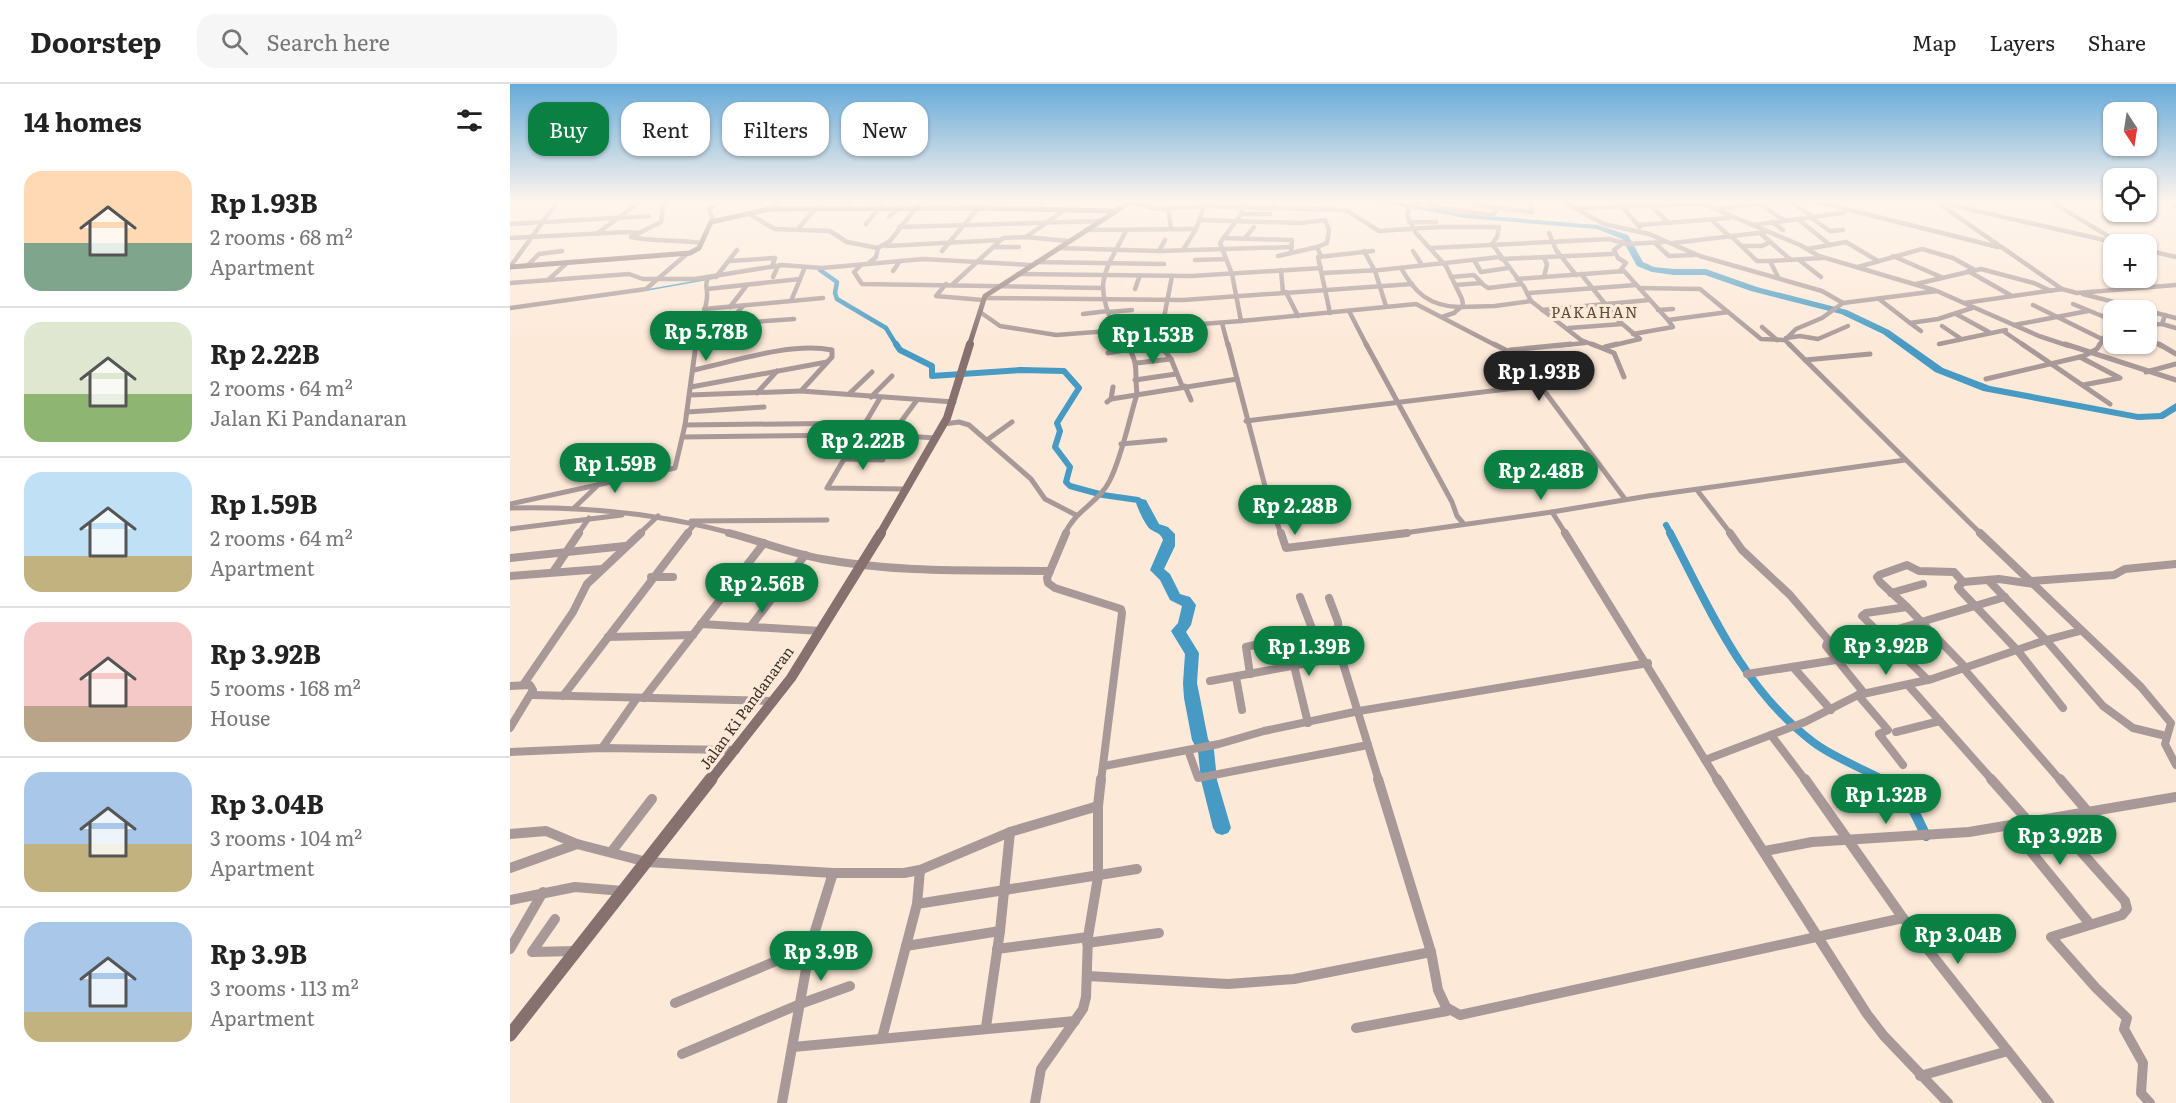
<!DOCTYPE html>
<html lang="en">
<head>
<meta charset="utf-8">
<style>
  body { margin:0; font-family:Literata,serif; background:#f6f6f6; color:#222; height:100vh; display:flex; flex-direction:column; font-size:22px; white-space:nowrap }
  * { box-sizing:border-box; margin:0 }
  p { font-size:20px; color:#767676 }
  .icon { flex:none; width:33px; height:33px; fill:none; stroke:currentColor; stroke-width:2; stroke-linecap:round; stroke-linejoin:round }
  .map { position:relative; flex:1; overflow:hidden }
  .side { display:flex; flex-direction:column; background:#fff; width:510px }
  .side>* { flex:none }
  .top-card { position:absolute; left:18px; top:18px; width:570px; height:54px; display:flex; gap:12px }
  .needle { width:39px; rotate:168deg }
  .tools { position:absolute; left:1593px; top:18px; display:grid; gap:12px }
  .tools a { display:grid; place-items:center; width:54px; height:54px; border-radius:12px; background:#fff; box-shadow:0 2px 4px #0004; font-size:30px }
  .price { position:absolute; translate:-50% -51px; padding:0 14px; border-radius:21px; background:#0b8043; color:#fff; font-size:20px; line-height:39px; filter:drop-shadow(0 2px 3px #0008) }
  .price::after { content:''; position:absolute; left:50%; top:36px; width:18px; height:14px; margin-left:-9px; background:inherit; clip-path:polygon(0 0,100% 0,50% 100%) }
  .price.on { background:#222; color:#fff }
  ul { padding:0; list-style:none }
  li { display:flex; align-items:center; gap:18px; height:150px; padding:0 24px }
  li+li { border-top:2px solid #e0e0e0 }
  li span { display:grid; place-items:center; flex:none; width:168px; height:120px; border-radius:18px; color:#555 }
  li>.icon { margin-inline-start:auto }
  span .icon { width:72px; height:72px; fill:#fffc; stroke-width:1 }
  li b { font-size:26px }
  h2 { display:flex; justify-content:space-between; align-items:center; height:72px; padding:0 24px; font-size:26px }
  .pill { padding:0 21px; border-radius:18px; background:#fff; box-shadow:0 2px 4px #0004; font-size:21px; line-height:54px }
  .pill.on { background:#0b8043; color:#fff }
  header { display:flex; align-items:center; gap:36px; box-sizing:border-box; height:84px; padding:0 30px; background:#fff; border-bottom:2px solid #e0e0e0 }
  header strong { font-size:28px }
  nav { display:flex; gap:33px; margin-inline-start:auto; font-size:21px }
  .search { width:420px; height:54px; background:#f6f6f6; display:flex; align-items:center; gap:15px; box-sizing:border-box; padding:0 21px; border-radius:18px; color:#767676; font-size:22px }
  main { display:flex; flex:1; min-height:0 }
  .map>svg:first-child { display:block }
</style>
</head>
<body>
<header>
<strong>Doorstep</strong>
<div class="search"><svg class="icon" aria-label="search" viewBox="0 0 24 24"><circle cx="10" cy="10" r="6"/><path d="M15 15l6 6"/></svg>Search here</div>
<nav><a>Map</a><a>Layers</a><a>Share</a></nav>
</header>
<main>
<section class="side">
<h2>14 homes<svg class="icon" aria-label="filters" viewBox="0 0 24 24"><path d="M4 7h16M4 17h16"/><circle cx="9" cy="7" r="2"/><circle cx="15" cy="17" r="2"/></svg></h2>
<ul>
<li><span style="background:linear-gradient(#ffd9b3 60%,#7fa58c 0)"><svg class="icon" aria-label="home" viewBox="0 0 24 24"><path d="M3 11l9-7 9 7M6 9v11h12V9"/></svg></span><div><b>Rp 1.93B</b><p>2 rooms · 68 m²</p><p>Apartment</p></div></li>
<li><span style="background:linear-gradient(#dfe7d0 60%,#8fb573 0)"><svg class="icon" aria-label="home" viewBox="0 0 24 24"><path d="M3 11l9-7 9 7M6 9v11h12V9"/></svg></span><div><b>Rp 2.22B</b><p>2 rooms · 64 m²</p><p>Jalan Ki Pandanaran</p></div></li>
<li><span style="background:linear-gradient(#bfe0f5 70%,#c2b280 0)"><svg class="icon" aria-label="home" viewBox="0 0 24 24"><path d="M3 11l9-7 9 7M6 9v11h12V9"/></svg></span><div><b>Rp 1.59B</b><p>2 rooms · 64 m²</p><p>Apartment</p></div></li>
<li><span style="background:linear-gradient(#f6c9c9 70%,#b9a48a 0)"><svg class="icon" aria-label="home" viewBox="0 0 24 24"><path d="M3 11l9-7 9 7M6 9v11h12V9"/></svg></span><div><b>Rp 3.92B</b><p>5 rooms · 168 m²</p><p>House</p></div></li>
<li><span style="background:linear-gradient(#a9c7e8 60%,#c2b280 0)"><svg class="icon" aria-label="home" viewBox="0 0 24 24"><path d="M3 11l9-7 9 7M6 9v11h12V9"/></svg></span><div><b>Rp 3.04B</b><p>3 rooms · 104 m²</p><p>Apartment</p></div></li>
<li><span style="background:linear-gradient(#a9c7e8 75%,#c2b280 0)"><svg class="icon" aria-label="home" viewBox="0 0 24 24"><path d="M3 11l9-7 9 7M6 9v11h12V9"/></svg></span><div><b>Rp 3.9B</b><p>3 rooms · 113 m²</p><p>Apartment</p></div></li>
</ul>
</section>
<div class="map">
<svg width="1666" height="1019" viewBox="0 0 1666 1019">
  <rect width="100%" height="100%" fill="#fde9d8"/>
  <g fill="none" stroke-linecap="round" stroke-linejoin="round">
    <polyline stroke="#469ac3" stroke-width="1.5" points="137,206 205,194"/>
    <polyline stroke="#469ac3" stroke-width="4.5" points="310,186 327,198 325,209 327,215 376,244 387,262"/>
    <g stroke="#469ac3" stroke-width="6">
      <polyline points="386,260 390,266 422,282 422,292 510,286 554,287 569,304 547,339 550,347 545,363 560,383 556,398 560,402 593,411 628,416 632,419"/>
      <polyline points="1156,441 1161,450"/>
    </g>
    <path stroke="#469ac3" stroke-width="8" d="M1160 449C1199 524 1233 605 1303 658 1324 674 1352 684 1376 697"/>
    <polyline stroke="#469ac3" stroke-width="10" points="1373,695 1401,721 1416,752"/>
    <g fill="#469ac3" fill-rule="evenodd">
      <polygon points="861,117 879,117 955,130 1088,141 1118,151 1133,178 1144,183 1164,185 1196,185 1247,203 1337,226 1379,246 1433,284 1480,302 1628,330 1650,329 1666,319 1666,327 1653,335 1628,336 1473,307 1425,288 1373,250 1331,230 1241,207 1195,191 1164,191 1142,188 1127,182 1112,155 1087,145 955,134"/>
      <path d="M632 415 636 416 649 440 658 443 665 450V462L654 485 660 490 670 510 680 513 686 521 681 541 676 548 689 569 687 599 690 614 698 655 704 666 707 696 721 744 718 749 712 751 706 749 703 744 691 696 688 667 682 656 674 614 673 599 675 570 661 547 668 539 672 522 660 516 650 496 640 486 653 456C650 447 643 449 638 443 633 436 629 427 626 419Z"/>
    </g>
    <g stroke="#a89998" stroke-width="4.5">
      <polyline points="443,117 462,124"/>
      <polyline points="765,117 760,124 836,126 869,147 929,143 989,143 987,153 982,160 1014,203 1021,217 1071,256 1086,262"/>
      <polyline points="1052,117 1094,140 1139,150 1190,172 1312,207 1333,219 1427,207 1454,219 1552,205"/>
      <polyline points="1107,117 1130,143"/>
      <polyline points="1186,117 1290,161 1309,172 1424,206"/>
      <polyline points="1279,117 1303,133"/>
      <polyline points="1304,117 1488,163"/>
      <polyline points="1425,117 1552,205 1567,209 1666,201"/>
      <polyline points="1540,117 1608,158"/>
      <polyline points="1657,117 1666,122"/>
      <polyline points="621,118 647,125 695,122 760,124"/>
      <polyline points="1432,119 1612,160"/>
      <polyline points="1249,120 1274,136"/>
      <polyline points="965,121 1022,128 1020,117"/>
      <polyline points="920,122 980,131 985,129 985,124"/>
      <polyline points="1142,123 1159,139"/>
      <polyline points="1066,124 1190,120"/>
      <polyline points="262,125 271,117"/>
      <polyline points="337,125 343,117"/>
      <polyline points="658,125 661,144"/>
      <polyline points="1203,125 1271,117"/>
      <polyline points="529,126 534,117"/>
      <polyline points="237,129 265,145 320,147 337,158 368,164"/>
      <polyline points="731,130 760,130"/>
      <polyline points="379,133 388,124"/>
      <polyline points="1300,133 1320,147 1333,146"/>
      <polyline points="1288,135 1320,161"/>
      <polyline points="690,136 790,139 815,136 819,146 817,159 807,163 811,172"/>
      <polyline points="1202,136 1220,153"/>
      <polyline points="203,137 199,125 211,117"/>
      <polyline points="899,138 926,138"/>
      <polyline points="1262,138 1273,146"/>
      <polyline points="0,140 139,132"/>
      <polyline points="356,140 375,117"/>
      <polyline points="1128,141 1219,134"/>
      <polyline points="1243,141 1333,129 1337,126"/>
      <polyline points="389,143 591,137"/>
      <polyline points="287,146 312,117"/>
      <polyline points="576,146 686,145"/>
      <path d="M616 147C595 188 583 197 604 243 608 250 614 255 618 262"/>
      <polyline points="89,148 131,117"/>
      <polyline points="129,149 151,138 153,121 157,117"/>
      <polyline points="1039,149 1046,166 1066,191"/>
      <polyline points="1250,149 1281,176"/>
      <polyline points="516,153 553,127"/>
      <polyline points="1222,153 1247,177 1260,177 1268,193"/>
      <path d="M0 154 117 148 129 149 121 153C145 158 167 155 191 159"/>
      <polyline points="713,154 782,156 781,168"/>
      <polyline points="735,154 744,143"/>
      <polyline points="1145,159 1159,172 1184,171"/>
      <polyline points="1163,159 1256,148"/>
      <polyline points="376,162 490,156"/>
      <polyline points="1232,162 1252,162 1260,158"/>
      <polyline points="485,163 509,163"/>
      <polyline points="549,164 649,167 782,163"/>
      <polyline points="920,164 1099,155 1117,160 1154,158"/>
      <polyline points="1297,165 1336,158 1368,177"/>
      <polyline points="673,166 686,145 696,117"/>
      <polyline points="1636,166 1666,173"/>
      <polyline points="432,167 468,124"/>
      <polyline points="649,167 655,156"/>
      <polyline points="854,167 865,187 876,222"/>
      <polyline points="903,167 912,181"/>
      <polyline points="768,172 807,163"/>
      <polyline points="1383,172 1431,193"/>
      <polyline points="1034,174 1037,180 1034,193"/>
      <polyline points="991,175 1102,170"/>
      <polyline points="685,176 716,175"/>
      <polyline points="964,176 971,188 998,184"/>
      <polyline points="1289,176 1311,193"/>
      <polyline points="219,177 265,174 262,183"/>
      <polyline points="1260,177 1312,174"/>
      <polyline points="526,178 654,180"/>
      <polyline points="359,179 366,173 368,164 380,157 411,117"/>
      <polyline points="351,181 344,188 352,200 591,204"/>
      <polyline points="17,182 29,170 52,167"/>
      <polyline points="0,183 48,117"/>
      <polyline points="1348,183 1412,165 1443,174 1463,185"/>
      <path d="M891 184C905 209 919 222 949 223"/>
      <polyline points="771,186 773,209"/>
      <polyline points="383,187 390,177"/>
      <polyline points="1110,187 1116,179 1108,174 1104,166 1113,159"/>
      <polyline points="1458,187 1502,212"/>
      <polyline points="813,189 870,186 990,173"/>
      <polyline points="508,190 681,192 811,184"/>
      <polyline points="1071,190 1109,237 1130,255 1100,262"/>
      <polyline points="206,193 227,166"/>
      <polyline points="263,193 268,182"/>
      <polyline points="941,193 964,191 972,199"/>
      <polyline points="1007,195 1114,187 1158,236 1218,228 1251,255 1275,256"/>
      <polyline points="38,196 57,179"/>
      <polyline points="0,199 119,190 133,195 185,195 272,181 312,184 413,175 521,181"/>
      <polyline points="436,200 426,212 473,216"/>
      <polyline points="443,200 493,154 516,153 558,157"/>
      <polyline points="1406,200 1471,185 1524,199 1541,207"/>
      <polyline points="946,201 971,199 978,204 1011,200"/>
      <polyline points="1129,204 1190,205 1218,228"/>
      <polyline points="197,205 290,195"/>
      <polyline points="625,205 630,191"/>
      <polyline points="776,208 788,232"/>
      <polyline points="1019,209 1126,201"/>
      <polyline points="1573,210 1666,234"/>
      <polyline points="474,214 673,216 902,200"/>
      <polyline points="1369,215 1400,239 1428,235 1462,224"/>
      <polyline points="281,217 295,183"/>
      <polyline points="1454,219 1529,252 1559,262"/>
      <polyline points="1563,220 1604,237"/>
      <polyline points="1523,221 1592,255"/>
      <polyline points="220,223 237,201"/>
      <polyline points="951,223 985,222 1021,217"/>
      <polyline points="0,224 136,205 178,169"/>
      <polyline points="194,225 313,214"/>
      <polyline points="1032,226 1139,216"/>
      <polyline points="1148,226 1163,225"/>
      <polyline points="839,227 857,262"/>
      <polyline points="470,228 490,242 546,251 731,237 906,220 987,262"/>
      <polyline points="599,228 622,226"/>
      <polyline points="820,229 808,173 863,167"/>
      <polyline points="573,230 598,227"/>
      <polyline points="1446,230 1479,248"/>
      <polyline points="932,233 944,229 953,221 952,215 936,182 906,149 897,131 899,124 912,118 949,117"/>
      <polyline points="731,237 722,190 710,159 731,130 734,117"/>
      <polyline points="712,239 718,262"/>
      <polyline points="1400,239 1411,247"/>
      <polyline points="217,240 233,222"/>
      <polyline points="1652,240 1666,244"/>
      <polyline points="1504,241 1578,227"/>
      <polyline points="1636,241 1652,240 1655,231"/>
      <polyline points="189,242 284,235"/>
      <polyline points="1432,242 1450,254"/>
      <polyline points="1252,243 1267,256"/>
      <polyline points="645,244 650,262"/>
      <polyline points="652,244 662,192"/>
      <polyline points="1059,244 1112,240"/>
      <polyline points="1493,247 1515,262"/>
      <polyline points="1123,250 1163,243 1158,236"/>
      <polyline points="1636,253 1651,262"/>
      <polyline points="1276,254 1290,252 1308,255 1338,242"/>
      <polyline points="1429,260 1496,246"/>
      <path d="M186 262C187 245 196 229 197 213 198 205 194 202 198 194"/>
      <polyline points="1045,262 1075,259"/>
      <polyline points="1281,262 1275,256 1286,245 1312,234 1333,219"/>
      <polyline points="1589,262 1595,252 1604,251"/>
    </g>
    <g stroke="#a89998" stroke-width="5">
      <polyline points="649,260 661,275 672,302"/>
      <polyline points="718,260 757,410 771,450"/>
      <polyline points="856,260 942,418 947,432 953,439"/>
      <polyline points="984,260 1009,273 1115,415"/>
      <polyline points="1082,260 1104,269 1114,293"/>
      <polyline points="1279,260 1471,450"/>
      <polyline points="1512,260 1600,320"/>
      <polyline points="1555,260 1666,296"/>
      <polyline points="1649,260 1666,270"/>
      <polyline points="1095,263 1107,260"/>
      <polyline points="1000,266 1061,260"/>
      <polyline points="598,269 620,265"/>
      <polyline points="1570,273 1610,294 1573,301"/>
      <polyline points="1295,276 1360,270"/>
      <polyline points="627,279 661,275"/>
      <path d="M184 286C225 277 281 258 322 266V273L291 307 444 318"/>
      <polyline points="1636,288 1666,280"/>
      <polyline points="1476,295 1574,272 1587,265 1590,260"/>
      <polyline points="625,296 666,290"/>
      <polyline points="675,302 681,316"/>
      <polyline points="181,303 317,278"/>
      <polyline points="247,309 267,287"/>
      <polyline points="339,310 362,288"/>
      <polyline points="180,311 291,307"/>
      <polyline points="361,313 382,292"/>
      <polyline points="370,314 317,404 395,405"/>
      <polyline points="601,315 603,303"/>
      <polyline points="407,316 381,351 425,354"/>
      <polyline points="597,318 601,315 727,295"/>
      <polyline points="177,328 254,323"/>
      <polyline points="736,337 1031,301"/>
      <polyline points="434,340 449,338 459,341 521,395 535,415 566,431"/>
      <polyline points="175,341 355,339"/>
      <polyline points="173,353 348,351"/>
      <polyline points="477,356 502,338"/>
      <polyline points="611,360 655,356"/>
      <polyline points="334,375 373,376"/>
      <polyline points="1187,406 1221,450"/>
      <polyline points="0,420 165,384 175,341 186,260"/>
      <path d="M0 424C76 422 152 430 225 450"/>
      <polyline points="64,424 86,403"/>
      <polyline points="1042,428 1138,412 1395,376"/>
      <polyline points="181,437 317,436"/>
      <polyline points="0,445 112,431"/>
      <polyline points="68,450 79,434"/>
      <polyline points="129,450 148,432"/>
      <polyline points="176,450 184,441"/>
      <path d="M555 450C564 427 590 418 600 396 612 372 619 336 627 310 624 286 630 283 617 260"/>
      <polyline points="887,450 1042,428 1056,450"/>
    </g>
    <g stroke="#a89998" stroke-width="8">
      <path d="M219 449C250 457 280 469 312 475 387 489 464 486 540 487"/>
      <polyline points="556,449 537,494 538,499 545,504 611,525 612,529 591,697"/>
      <polyline points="771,449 776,464 897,449"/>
      <polyline points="1055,449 1208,697"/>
      <polyline points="1220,449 1232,466 1280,511 1320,558"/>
      <polyline points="1470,449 1631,603 1661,639 1655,660 1666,681"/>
      <polyline points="0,474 115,462"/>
      <polyline points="43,488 69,449"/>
      <polyline points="0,492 92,485"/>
      <polyline points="141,493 163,493"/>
      <polyline points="1478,496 1536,556 1593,622 1623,644 1656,652"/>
      <polyline points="1521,497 1604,491 1615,485 1666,480"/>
      <polyline points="1453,498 1448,503 1451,507 1508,567 1553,624"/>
      <polyline points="1381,509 1413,500"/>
      <polyline points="790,513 803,547"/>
      <polyline points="819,514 828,538 831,573 869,697"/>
      <polyline points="1397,523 1456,584"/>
      <polyline points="191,540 311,547"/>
      <polyline points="241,542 295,471"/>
      <polyline points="98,553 183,551"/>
      <polyline points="777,553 798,639"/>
      <polyline points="1283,583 1321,626"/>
      <polyline points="1454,585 1551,697"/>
      <polyline points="740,590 736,563 803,547 828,547"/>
      <polyline points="1237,590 1326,576"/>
      <polyline points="726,593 732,626"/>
      <polyline points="1418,596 1352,532 1356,529 1397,523 1370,498 1367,493 1369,491 1397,481 1409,487 1444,488 1453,498 1489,495 1524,500"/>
      <polyline points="700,597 831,573"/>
      <polyline points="13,601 63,528 77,500 131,449"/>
      <polyline points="1398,601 1483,697"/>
      <polyline points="0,602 20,601 23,606 0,644"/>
      <polyline points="1354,609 1316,562 1317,559 1371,550 1495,513"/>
      <polyline points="22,611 264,617"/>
      <polyline points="1348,611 1378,646 1369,650 1393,681"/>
      <polyline points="53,612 178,449"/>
      <polyline points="134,614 254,459"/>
      <polyline points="1386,648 1430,637"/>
      <polyline points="1261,651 1296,697"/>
      <polyline points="92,664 127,614"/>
      <polyline points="678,666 688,694 858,661"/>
      <polyline points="0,668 92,664 226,666"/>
      <polyline points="1195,676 1295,638 1348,611 1422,595 1536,556 1570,547"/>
      <polyline points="594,682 709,660 754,647 849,627 1138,579"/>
    </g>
    <g stroke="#a89998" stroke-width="10">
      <polyline points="868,695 921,868 928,906 936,923 950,931 1393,834"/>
      <polyline points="1207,695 1357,930 1374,952 1438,1019"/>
      <polyline points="1295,695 1393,834 1539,1019"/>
      <polyline points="1481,695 1519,738"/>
      <polyline points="1550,695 1578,728"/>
      <polyline points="1542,735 1615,817 1617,825 1612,831 1541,853 1586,904 1617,934 1614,945 1633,979 1631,1009 1640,1019"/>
      <polyline points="1500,742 1580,840"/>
      <polyline points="0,750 36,747 67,760 137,778 323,789 394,789 410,786 500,748 588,722"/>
      <polyline points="102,767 142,715"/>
      <polyline points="1255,767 1302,758 1459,748 1666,713"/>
      <polyline points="0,784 67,760"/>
      <polyline points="0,816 65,803 113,807"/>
      <polyline points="407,820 627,785"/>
      <polyline points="45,835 22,868 65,867"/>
      <polyline points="577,859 649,849"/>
      <polyline points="396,862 490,847"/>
      <polyline points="0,865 33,808"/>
      <polyline points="487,865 578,853"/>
      <polyline points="578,892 718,900 784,895 921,868"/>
      <polyline points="165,919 300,863"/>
      <polyline points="476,943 490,847 500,748"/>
      <polyline points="846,944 937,927"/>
      <polyline points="372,954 407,820 410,786"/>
      <polyline points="283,963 565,937"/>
      <polyline points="172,970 290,920 340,902"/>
      <polyline points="1410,992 1498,967"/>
      <polyline points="272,1019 300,863 323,789"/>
      <polyline points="525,1019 531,985 573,925 576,913 578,853 588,793 588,722 591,695"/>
    </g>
    <g stroke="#86716f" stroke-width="5">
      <polyline points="0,183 180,169 189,164 201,138 259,125 468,124 606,127"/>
      <polyline points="459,262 475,212 622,117"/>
    </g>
    <polyline stroke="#86716f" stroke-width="8" points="370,450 437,334 460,260"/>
    <polyline stroke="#86716f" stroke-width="10" points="200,697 281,594 371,449"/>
    <polyline stroke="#86716f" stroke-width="13" points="0,951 201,695"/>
  </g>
  <linearGradient id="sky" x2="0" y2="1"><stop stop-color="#67aad9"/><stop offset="0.45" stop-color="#fef5ed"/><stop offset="1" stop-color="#fef5ed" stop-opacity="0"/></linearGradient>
  <rect width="1666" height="260" fill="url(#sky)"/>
  <g text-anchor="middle" stroke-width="6" stroke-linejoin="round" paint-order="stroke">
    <g font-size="15" letter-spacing="1.5" fill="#604b39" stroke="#fde9d8">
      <text x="1085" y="234">PAKAHAN</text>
    </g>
    <g font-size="15" fill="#3b3128" stroke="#fde9d8">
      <text transform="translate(237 624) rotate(-54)" y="5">Jalan Ki Pandanaran</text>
    </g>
  </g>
</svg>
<div class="tools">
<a><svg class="needle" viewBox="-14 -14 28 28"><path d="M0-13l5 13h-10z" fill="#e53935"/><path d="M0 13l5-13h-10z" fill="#767676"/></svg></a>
<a><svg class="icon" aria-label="locate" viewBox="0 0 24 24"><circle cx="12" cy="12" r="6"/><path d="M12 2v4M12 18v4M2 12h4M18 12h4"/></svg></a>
<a>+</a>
<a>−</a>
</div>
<b class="price" style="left:196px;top:278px">Rp 5.78B</b>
<b class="price" style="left:643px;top:281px">Rp 1.53B</b>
<b class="price on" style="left:1029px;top:318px">Rp 1.93B</b>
<b class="price" style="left:353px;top:387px">Rp 2.22B</b>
<b class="price" style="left:105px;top:410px">Rp 1.59B</b>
<b class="price" style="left:1031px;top:417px">Rp 2.48B</b>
<b class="price" style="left:785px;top:452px">Rp 2.28B</b>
<b class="price" style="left:252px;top:530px">Rp 2.56B</b>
<b class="price" style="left:1376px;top:592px">Rp 3.92B</b>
<b class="price" style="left:799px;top:593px">Rp 1.39B</b>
<b class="price" style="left:1376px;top:741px">Rp 1.32B</b>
<b class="price" style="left:1550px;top:782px">Rp 3.92B</b>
<b class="price" style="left:1448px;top:881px">Rp 3.04B</b>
<b class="price" style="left:311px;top:898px">Rp 3.9B</b>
<div class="top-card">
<a class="pill on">Buy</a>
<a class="pill">Rent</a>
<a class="pill">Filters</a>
<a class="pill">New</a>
</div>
</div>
</main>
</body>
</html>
